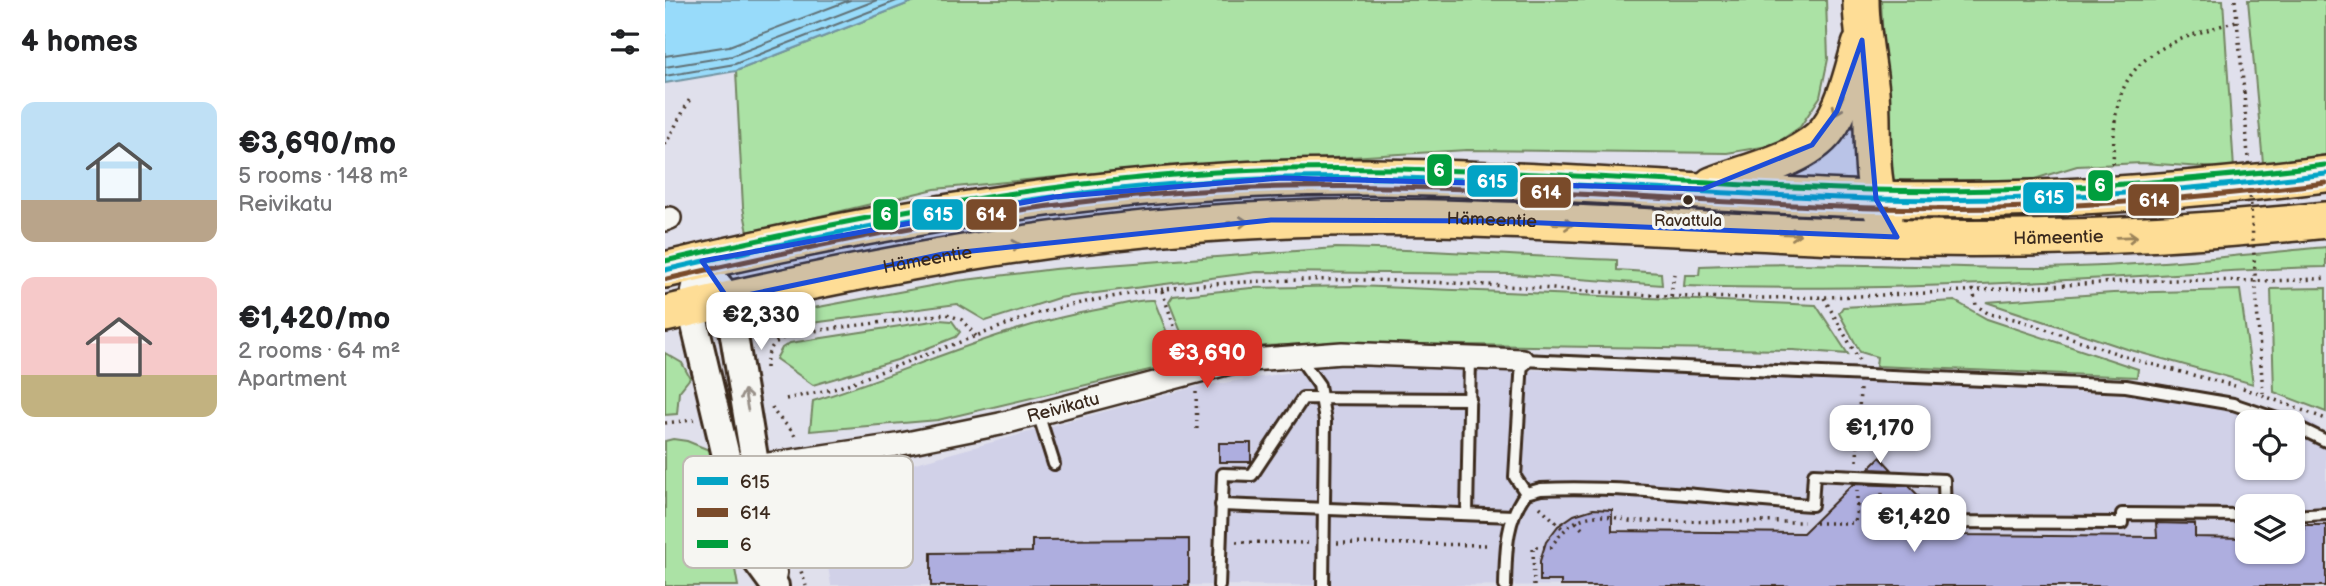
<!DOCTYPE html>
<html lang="en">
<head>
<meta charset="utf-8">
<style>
  body { margin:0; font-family:"Balsamiq Sans",sans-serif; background:#f2f2f2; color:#202124; height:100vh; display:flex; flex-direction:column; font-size:26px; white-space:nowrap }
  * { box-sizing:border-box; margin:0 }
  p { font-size:23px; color:#757577 }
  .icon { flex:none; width:38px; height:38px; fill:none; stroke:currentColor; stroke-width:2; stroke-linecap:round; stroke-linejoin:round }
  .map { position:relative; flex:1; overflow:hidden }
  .sheet { display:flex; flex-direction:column; background:#fff; width:665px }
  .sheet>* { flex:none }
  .fabs { position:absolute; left:1570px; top:410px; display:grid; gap:14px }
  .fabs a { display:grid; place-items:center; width:70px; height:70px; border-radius:14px; background:#fff; box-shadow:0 2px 5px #0004; font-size:35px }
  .price { position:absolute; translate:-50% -60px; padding:0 16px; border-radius:14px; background:#fff; color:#222; font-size:23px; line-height:46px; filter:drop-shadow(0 2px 4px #0008) }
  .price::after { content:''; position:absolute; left:50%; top:42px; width:21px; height:16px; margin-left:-10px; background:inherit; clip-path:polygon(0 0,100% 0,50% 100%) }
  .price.on { background:#d93025; color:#fff }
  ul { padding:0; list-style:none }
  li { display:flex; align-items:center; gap:21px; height:175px; padding:0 21px }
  li span { display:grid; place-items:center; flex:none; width:196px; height:140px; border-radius:14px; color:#555 }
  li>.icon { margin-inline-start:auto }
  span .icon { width:84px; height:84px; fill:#fffc; stroke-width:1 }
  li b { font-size:30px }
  h2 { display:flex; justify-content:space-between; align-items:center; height:84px; padding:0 21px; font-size:30px }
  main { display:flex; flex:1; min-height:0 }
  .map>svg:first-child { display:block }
</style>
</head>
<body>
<main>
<section class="sheet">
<h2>4 homes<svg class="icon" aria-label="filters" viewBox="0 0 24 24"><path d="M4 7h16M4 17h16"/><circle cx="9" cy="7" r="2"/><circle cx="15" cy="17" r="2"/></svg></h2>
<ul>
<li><span style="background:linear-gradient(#bfe0f5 70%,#b9a48a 0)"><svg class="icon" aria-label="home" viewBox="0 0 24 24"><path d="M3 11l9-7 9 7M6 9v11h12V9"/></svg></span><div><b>€3,690/mo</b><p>5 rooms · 148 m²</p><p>Reivikatu</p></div></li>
<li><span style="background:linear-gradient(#f6c9c9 70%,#c2b280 0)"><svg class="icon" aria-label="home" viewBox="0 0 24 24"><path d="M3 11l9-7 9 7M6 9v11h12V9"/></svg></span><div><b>€1,420/mo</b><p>2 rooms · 64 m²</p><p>Apartment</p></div></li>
</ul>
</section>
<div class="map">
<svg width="1661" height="586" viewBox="0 0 1661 586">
  <rect width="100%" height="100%" fill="#e0e0ec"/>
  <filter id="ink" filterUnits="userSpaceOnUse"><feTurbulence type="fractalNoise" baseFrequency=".0143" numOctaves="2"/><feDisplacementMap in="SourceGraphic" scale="14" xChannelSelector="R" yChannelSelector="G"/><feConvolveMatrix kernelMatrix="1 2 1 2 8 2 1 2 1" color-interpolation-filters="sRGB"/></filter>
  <g filter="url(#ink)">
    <path fill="#d1d1e8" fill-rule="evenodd" d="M678 364 1077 376 1572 400 1642 419 1661 434V586L166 585 151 490 526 388ZM1582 422H1628V467H1582ZM1582 506H1628V551H1582Z"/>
    <g fill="#abe2a5" stroke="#738662" stroke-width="2">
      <polygon points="252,0 1161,0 1163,59 1155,97 1135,127 1109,145 1062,153 802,150 454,171 270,189 83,233 78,207 71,71"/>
      <polygon points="1216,0 1558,0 1569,169 1477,163 1412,166 1366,180 1224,180"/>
      <polygon points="1583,0 1661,0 1661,155 1598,163"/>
      <path d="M1661 247V267C1567 269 1474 277 1380 281 1260 287 1140 290 1019 286L1020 275H1034L1035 266C1149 261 1262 268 1375 268 1470 267 1566 256 1661 247Z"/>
      <path d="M671 248C765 249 859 257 952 260V270L996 273 997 285 845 274 592 272 393 298 321 321 292 304 124 326 107 337 100 335 115 320 143 309 292 281 389 269Z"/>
      <polygon points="691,286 1151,305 1183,354 1128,350 667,343 600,346 531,359 526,357 504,302 508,296 586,288"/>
      <polygon points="1661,288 1661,412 1609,392 1606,289"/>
      <polygon points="1575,290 1588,384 1462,349 1321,302 1448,293"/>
      <path d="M489 300 514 363 273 420 145 431 148 401C244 371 337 326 436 309 453 306 472 299 489 300Z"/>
      <polygon points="1290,301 1322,319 1473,369 1472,377 1211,366 1212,357 1195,352 1174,313 1178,307"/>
      <polygon points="274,320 287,321 295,332 291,337 232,360 148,385 111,359 117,348 125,343"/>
      <polygon points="0,353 17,363 25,378 14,392 12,414 0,415"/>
      <polygon points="8,439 22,441 49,452 73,586 0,586 0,441"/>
    </g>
    <polygon fill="#98dbfa" stroke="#7394a2" stroke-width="2" points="0,0 252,0 71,71 0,83"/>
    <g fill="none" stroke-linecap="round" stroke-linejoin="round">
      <g stroke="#607176" stroke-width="2">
        <polyline points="0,56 64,46 185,0"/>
        <polyline points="0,67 67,56 212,0"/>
        <polyline points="0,76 70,64 234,0"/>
      </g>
    </g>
    <g fill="#aeaedf" stroke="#3b2a1e" stroke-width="2">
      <rect x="554" y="443" width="32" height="19"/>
      <polygon points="1215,457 1227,470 1203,469"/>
      <polygon points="1188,484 1244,486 1272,515 1274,527 1287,530 1292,535 1492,537 1491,523 1530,524 1530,537 1582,538 1582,551 1628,551 1628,538 1639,538 1639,525 1661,525 1661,586 896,586 896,581 875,581 875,561 881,542 893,526 909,515 928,509 947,510 947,531 1138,533"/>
      <polygon points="524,539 524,586 266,586 266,553 367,552 367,540"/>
    </g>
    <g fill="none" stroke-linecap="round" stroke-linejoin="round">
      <defs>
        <g id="service">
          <polyline points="632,354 654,385 660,421 658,586"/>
          <polyline points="373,413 389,464"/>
          <polyline points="1628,425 1661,441"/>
          <polyline points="861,493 850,477 857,360 1461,386 1568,404 1621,422"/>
          <polyline points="556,505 848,516"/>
          <polyline points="802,514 805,358"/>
          <polyline points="1628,516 1661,514"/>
          <polyline points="554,586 558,474 587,475 638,398 805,399"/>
          <path d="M840 586C841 554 840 520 861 493L876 489C967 485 1056 499 1147 505L1149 474 1279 480 1280 522 1457 523V514L1582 515"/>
        </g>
        <g id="minor">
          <polyline points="0,220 5,218"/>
          <path id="s1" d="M77 468 232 445 335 424 573 361 677 353 857 360"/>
        </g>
        <g id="tertiary">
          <polyline points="37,261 26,308 79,532 88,556 110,586"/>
          <polyline points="54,286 63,299 108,573"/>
        </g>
        <g id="trunk">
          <path d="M1196 0C1196 31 1203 61 1206 92 1209 135 1203 180 1220 220"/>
          <path d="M1047 185C1082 171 1139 160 1162 130 1180 106 1187 73 1195 45"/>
          <path d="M0 270C230 215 469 175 706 177 874 178 1041 194 1209 199 1361 203 1511 193 1661 174"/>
          <path id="s2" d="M0 314C199 267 400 229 604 220 794 211 986 229 1175 236 1337 242 1499 237 1661 220"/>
        </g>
      </defs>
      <use href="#service" stroke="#3b2a1e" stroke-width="16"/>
      <use href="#minor" stroke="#3b2a1e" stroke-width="26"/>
      <use href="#tertiary" stroke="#3b2a1e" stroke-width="32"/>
      <use href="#trunk" stroke="#3b2a1e" stroke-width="40"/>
      <g stroke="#3b2a1e" stroke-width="3.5" stroke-dasharray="2 5" stroke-linecap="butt">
        <polyline points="1570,0 1579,92"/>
        <polyline points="0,145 26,97"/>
        <path d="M1448 164C1449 146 1448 127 1452 109 1464 48 1519 38 1571 21"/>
        <polyline points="1308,289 1311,305 1324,314 1354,320 1474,361 1570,386"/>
        <polyline points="497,291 519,355"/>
        <polyline points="1006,296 1009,274"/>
        <polyline points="1159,298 1194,360"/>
        <polyline points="1593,322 1598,393"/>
        <path d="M101 368C102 342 116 336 140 332L282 314 297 320 311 336"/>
        <polyline points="1578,388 1661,419"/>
        <polyline points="531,392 532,432"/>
        <path d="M121 399 172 388 370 314C578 258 793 285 1004 296 1161 303 1316 289 1472 281 1535 278 1599 284 1661 278"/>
        <path d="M107 407C112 420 127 426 131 439"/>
        <polyline points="0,423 29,420"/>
        <polyline points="1192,461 1195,388"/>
        <polyline points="134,481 133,562 141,586"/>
        <polyline points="1192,506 1192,490"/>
        <polyline points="875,507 899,530"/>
        <polyline points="911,522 919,531"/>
        <polyline points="1216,522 1217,493"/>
        <path d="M1150 523H1190L1192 506C1220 507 1240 520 1265 521"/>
        <polyline points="571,542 643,543"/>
        <polyline points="672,543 825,545"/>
        <path d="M869 586 868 547H886C908 514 929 511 964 521L1139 522"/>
      </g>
      <use href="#service" stroke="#f6f6f2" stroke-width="10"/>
      <use href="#minor" stroke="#f6f6f2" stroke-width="21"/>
      <use href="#tertiary" stroke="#f6f6f2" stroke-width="26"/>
      <use href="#trunk" stroke="#fedd96" stroke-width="35"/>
      <polyline stroke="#3b2a1e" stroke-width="3.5" stroke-dasharray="2 5" stroke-linecap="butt" points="1579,92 1593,322"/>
      <defs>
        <path id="bus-1" d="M0 270C204 223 412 183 622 178 818 174 1013 194 1209 199 1360 203 1511 192 1661 174"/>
        <path id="bus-2" d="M2 279C206 232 413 191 623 187 819 183 1014 203 1209 208 1361 212 1511 201 1661 183"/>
        <path id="bus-3" d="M0 261C204 214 412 174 621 169 817 165 1012 185 1208 190 1359 194 1510 183 1660 165"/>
      </defs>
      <use href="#bus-1" stroke="#f6f6f2" stroke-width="10"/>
      <use href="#bus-2" stroke="#f6f6f2" stroke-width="10"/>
      <use href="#bus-3" stroke="#f6f6f2" stroke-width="10"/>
      <use href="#bus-1" stroke="#03a3c5" stroke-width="5"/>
      <use href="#bus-2" stroke="#7a4b2a" stroke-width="5"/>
      <use href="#bus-3" stroke="#009e3d" stroke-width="5"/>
    </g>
    <defs><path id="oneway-shaft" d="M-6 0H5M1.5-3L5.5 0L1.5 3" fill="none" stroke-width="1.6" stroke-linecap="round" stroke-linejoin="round" transform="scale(1.75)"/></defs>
    <g stroke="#9c845a">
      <use href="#oneway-shaft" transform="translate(1174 105) rotate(114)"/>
      <use href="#oneway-shaft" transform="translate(573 222) rotate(-4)"/>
      <use href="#oneway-shaft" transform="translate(898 224) rotate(2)"/>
      <use href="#oneway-shaft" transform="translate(1125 234) rotate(2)"/>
      <use href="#oneway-shaft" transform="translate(1462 237) rotate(-2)"/>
      <use href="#oneway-shaft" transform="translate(346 246) rotate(-7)"/>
    </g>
    <use stroke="#989088" href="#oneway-shaft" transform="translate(81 400) rotate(-100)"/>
  </g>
  <path fill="#1d4ed8" fill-opacity="0.2" stroke="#1d4ed8" stroke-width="5" stroke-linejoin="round" d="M1197 40 1211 199 1232 237 825 221 606 220 278 254 63 299 37 261 389 197 617 178 1038 189 1147 145 1172 111Z"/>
  <circle fill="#3b2a1e" stroke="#f6f6f2" stroke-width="2.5" cx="1023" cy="200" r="6"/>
  <g text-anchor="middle" stroke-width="7" stroke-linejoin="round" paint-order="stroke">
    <g font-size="16" fill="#3b2a1e" stroke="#f6f6f2">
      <text x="1023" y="226">Ravattula</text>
    </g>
    <g font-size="18" fill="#3b2a1e" stroke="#f6f6f2">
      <text dy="6" stroke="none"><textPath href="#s2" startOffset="835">Hämeentie</textPath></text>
      <text dy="6" stroke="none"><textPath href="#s2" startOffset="1402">Hämeentie</textPath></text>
      <text dy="6" stroke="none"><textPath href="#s2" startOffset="268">Hämeentie</textPath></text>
      <text dy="6" stroke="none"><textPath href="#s1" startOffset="327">Reivikatu</textPath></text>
    </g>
  </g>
  <rect x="18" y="456" width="230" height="112" rx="10" fill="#f6f6f2" stroke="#beb9b2" stroke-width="2"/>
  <rect x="32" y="477" width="31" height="8" fill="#03a3c5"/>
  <rect x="32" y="508" width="31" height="9" fill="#7a4b2a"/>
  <rect x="32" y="540" width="31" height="8" fill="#009e3d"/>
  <g font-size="19" fill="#3b2a1e">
    <text x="75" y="488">615</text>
    <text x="75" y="519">614</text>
    <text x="75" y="551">6</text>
  </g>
  <g stroke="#f6f6f2" stroke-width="2.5">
    <rect x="761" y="153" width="27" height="34" rx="7" fill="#009e3d"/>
    <rect x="801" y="164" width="53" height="34" rx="7" fill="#03a3c5"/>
    <rect x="1422" y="169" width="27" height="33" rx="7" fill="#009e3d"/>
    <rect x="854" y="176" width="53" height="33" rx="7" fill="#7a4b2a"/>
    <rect x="1357" y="181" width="53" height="33" rx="7" fill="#03a3c5"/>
    <rect x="1462" y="183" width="53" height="34" rx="7" fill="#7a4b2a"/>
    <rect x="246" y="198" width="53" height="33" rx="7" fill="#03a3c5"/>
    <rect x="207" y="198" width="27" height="33" rx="7" fill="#009e3d"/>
    <rect x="300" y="198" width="53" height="33" rx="7" fill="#7a4b2a"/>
  </g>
  <g font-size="19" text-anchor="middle" font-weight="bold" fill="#fff">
    <text x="774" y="177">6</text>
    <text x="827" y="188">615</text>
    <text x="1435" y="192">6</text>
    <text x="881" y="199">614</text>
    <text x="1384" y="204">615</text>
    <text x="1489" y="207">614</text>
    <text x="273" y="221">615</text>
    <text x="221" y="221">6</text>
    <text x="326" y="221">614</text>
  </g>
</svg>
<div class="fabs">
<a><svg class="icon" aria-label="locate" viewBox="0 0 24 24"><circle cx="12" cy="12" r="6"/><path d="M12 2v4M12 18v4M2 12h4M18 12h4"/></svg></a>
<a><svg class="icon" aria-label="layers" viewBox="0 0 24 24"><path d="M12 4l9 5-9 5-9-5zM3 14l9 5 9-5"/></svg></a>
</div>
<b class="price" style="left:96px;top:352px">€2,330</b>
<b class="price on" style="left:542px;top:390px">€3,690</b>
<b class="price" style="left:1215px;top:465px">€1,170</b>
<b class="price" style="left:1249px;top:554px">€1,420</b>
</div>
</main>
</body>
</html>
